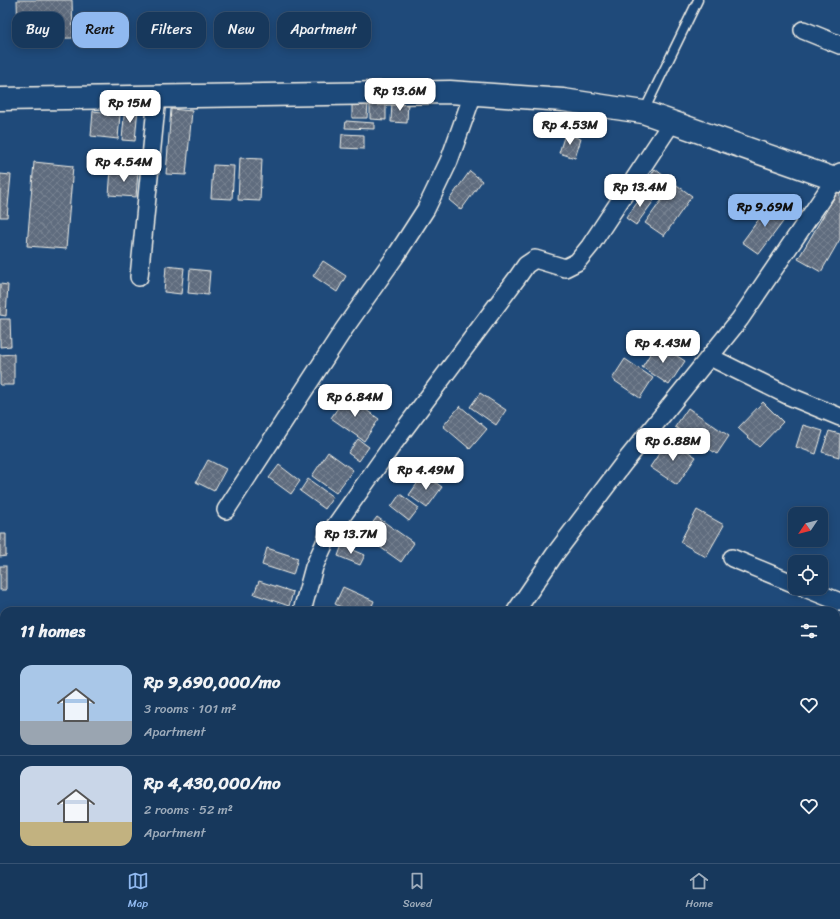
<!DOCTYPE html>
<html lang="en">
<head>
<meta charset="utf-8">
<style>
  body { margin:0; font-family:Sriracha,sans-serif; background:#203f62; color:#f1f3f6; height:100vh; display:flex; flex-direction:column; font-size:15px; white-space:nowrap }
  * { box-sizing:border-box; margin:0 }
  p { font-size:13px; color:#9eacbb }
  .icon { flex:none; width:22px; height:22px; fill:none; stroke:currentColor; stroke-width:2; stroke-linecap:round; stroke-linejoin:round }
  .map { position:relative; flex:1; overflow:hidden }
  .drawer { position:absolute; left:0px; top:607px; width:840px; height:256px; display:flex; flex-direction:column; background:#17385c; border-radius:12px 12px 0 0; box-shadow:0 2px 10px #0003,0 0 0 1px #365272 }
  .drawer>* { flex:none }
  .banner { position:absolute; left:12px; top:12px; width:400px; height:36px; display:flex; gap:8px }
  .needle { width:26px; rotate:235deg }
  .tools { position:absolute; left:788px; top:507px; display:grid; gap:8px }
  .tools a { display:grid; place-items:center; width:40px; height:40px; border-radius:8px; background:#17385c; box-shadow:0 2px 10px #0003,0 0 0 1px #365272; font-size:20px }
  .price { position:absolute; translate:-50% -34px; padding:0 9px; border-radius:8px; background:#fff; color:#222; font-size:13px; line-height:26px; filter:drop-shadow(0 1px 2px #0008) }
  .price::after { content:''; position:absolute; left:50%; top:24px; width:12px; height:9px; margin-left:-6px; background:inherit; clip-path:polygon(0 0,100% 0,50% 100%) }
  .price.selected { background:#90b9f0; color:#111 }
  ul { padding:0; list-style:none }
  li { display:flex; align-items:center; gap:12px; height:100px; padding:0 20px }
  li+li { border-top:1px solid #365272 }
  li span { display:grid; place-items:center; flex:none; width:112px; height:80px; border-radius:12px; color:#555 }
  li>.icon { margin-inline-start:auto }
  span .icon { width:48px; height:48px; fill:#fffc; stroke-width:1 }
  li b { font-size:17px }
  h2 { display:flex; justify-content:space-between; align-items:center; height:48px; padding:0 20px; font-size:17px }
  .chip { padding:0 14px; border-radius:12px; background:#17385c; box-shadow:0 2px 10px #0003,0 0 0 1px #365272; font-size:14px; line-height:36px }
  .chip.selected { background:#90b9f0; color:#111 }
  .tab-bar { display:flex; justify-content:space-around; align-items:center; height:56px; border-top:1px solid #365272; background:#17385c; font-size:11px; color:#9eacbb }
  .tab-bar a { display:grid; justify-items:center; gap:2px }
  .tab-bar .selected { color:#90b9f0 }
  .map>svg:first-child { display:block }
</style>
</head>
<body>
<div class="map">
<svg width="840" height="863" viewBox="0 0 840 863">
  <defs>
    <pattern id="building-cross-hatch" width="8" height="8" patternUnits="userSpaceOnUse"><rect width="8" height="8" fill="#5e6c7e"/><path d="M0 0l8 8M0 8l8-8" fill="none" stroke="#768190"/></pattern>
  </defs>
  <rect width="100%" height="100%" fill="#1f4a7a"/>
  <filter id="ink" filterUnits="userSpaceOnUse"><feTurbulence type="fractalNoise" baseFrequency=".025" numOctaves="2"/><feDisplacementMap in="SourceGraphic" scale="8" xChannelSelector="R" yChannelSelector="G"/><feConvolveMatrix kernelMatrix="1 2 1 2 8 2 1 2 1" color-interpolation-filters="sRGB"/></filter>
  <g filter="url(#ink)">
    <g fill="url(#building-cross-hatch)" stroke="#f4f1e8">
      <polygon points="17,0 72,0 73,38 18,39"/>
      <polygon points="392,101 408,101 407,123 391,122"/>
      <polygon points="352,102 368,102 367,118 352,118"/>
      <polygon points="370,102 386,103 386,120 370,119"/>
      <polygon points="125,106 138,107 135,141 122,140"/>
      <polygon points="171,109 192,111 186,175 166,174"/>
      <polygon points="93,111 120,114 118,139 91,136"/>
      <polygon points="346,121 374,123 374,129 345,128"/>
      <polygon points="342,134 364,135 364,149 341,148"/>
      <polygon points="565,134 581,139 575,158 559,153"/>
      <polygon points="240,158 262,159 260,201 238,200"/>
      <polygon points="34,162 73,166 66,249 27,246"/>
      <polygon points="213,165 234,166 232,199 211,198"/>
      <polygon points="111,169 138,171 136,197 109,195"/>
      <polygon points="655,169 669,180 657,197 643,187"/>
      <polygon points="470,171 482,181 461,210 449,200"/>
      <polygon points="0,174 11,175 7,217 0,217"/>
      <polygon points="674,183 692,196 664,236 645,223"/>
      <polygon points="838,191 840,192 840,239 821,272 798,259"/>
      <polygon points="645,192 655,199 636,225 626,218"/>
      <polygon points="771,203 788,215 759,254 742,242"/>
      <polygon points="323,261 346,276 337,292 313,276"/>
      <polygon points="166,266 184,268 181,294 164,292"/>
      <polygon points="190,269 210,271 208,295 188,293"/>
      <polygon points="0,284 8,285 6,316 0,315"/>
      <polygon points="0,319 10,319 11,346 0,347"/>
      <polygon points="657,343 685,361 669,385 642,367"/>
      <polygon points="14,354 14,385 0,385 0,355"/>
      <polygon points="625,359 653,378 640,398 612,379"/>
      <polygon points="480,393 506,410 496,425 470,407"/>
      <polygon points="346,396 379,419 364,441 331,418"/>
      <polygon points="763,402 783,422 759,447 738,428"/>
      <polygon points="460,406 487,429 470,449 443,426"/>
      <polygon points="688,408 729,436 717,454 675,427"/>
      <polygon points="803,425 823,431 816,454 796,447"/>
      <polygon points="829,431 840,434 839,457 822,452"/>
      <polygon points="358,439 369,447 359,461 348,453"/>
      <polygon points="669,439 696,457 677,485 650,467"/>
      <polygon points="328,452 353,470 336,493 312,476"/>
      <polygon points="208,460 226,469 214,491 196,482"/>
      <polygon points="279,465 300,481 291,494 269,478"/>
      <polygon points="424,474 442,487 427,508 409,495"/>
      <polygon points="308,479 333,497 325,509 300,491"/>
      <polygon points="400,494 419,508 409,521 391,507"/>
      <polygon points="697,510 724,525 706,557 680,542"/>
      <polygon points="377,517 414,543 401,562 363,535"/>
      <polygon points="0,534 6,534 6,556 0,557"/>
      <polygon points="342,545 365,555 360,565 338,556"/>
      <polygon points="267,548 298,558 293,575 262,565"/>
      <rect x="0" y="566" width="6" height="24"/>
      <polygon points="259,581 293,592 289,606 254,594"/>
      <polygon points="343,587 374,601 370,611 349,611 335,604"/>
    </g>
    <g fill="none" stroke-linecap="round" stroke-linejoin="round">
      <defs>
        <polyline id="lane" points="644,111 698,0"/>
        <g id="street">
          <polyline points="803,30 840,45"/>
          <polyline points="139,277 157,97"/>
          <polyline points="710,357 789,396 840,417"/>
          <polyline points="226,510 344,329 397,254 426,209 449,161 473,94"/>
          <polyline points="732,558 795,584"/>
          <polyline points="805,588 840,602"/>
          <polyline points="302,611 314,567 328,536 391,447 517,278 526,265 535,259 565,268 577,262 590,246 672,122"/>
          <polyline points="516,611 555,554 623,464 740,319 840,172"/>
          <polyline points="836,760 840,761"/>
          <polyline points="836,817 840,819"/>
        </g>
        <polyline id="secondary" points="0,99 450,92 563,100 643,112 840,181"/>
      </defs>
      <use href="#lane" stroke="#f4f1e8" stroke-width="11"/>
      <use href="#street" stroke="#f4f1e8" stroke-width="20"/>
      <use href="#secondary" stroke="#f4f1e8" stroke-width="25"/>
      <use href="#lane" stroke="#1f4a7a" stroke-width="8"/>
      <use href="#street" stroke="#1f4a7a" stroke-width="17"/>
      <use href="#secondary" stroke="#1f4a7a" stroke-width="22"/>
    </g>
  </g>
</svg>
<div class="tools">
<a><svg class="needle" viewBox="-14 -14 28 28"><path d="M0-13l5 13h-10z" fill="#e53935"/><path d="M0 13l5-13h-10z" fill="#9eacbb"/></svg></a>
<a><svg class="icon" aria-label="locate" viewBox="0 0 24 24"><circle cx="12" cy="12" r="6"/><path d="M12 2v4M12 18v4M2 12h4M18 12h4"/></svg></a>
</div>
<b class="price" style="left:400px;top:112px">Rp 13.6M</b>
<b class="price" style="left:130px;top:124px">Rp 15M</b>
<b class="price" style="left:570px;top:146px">Rp 4.53M</b>
<b class="price" style="left:124px;top:183px">Rp 4.54M</b>
<b class="price" style="left:640px;top:208px">Rp 13.4M</b>
<b class="price selected" style="left:765px;top:228px">Rp 9.69M</b>
<b class="price" style="left:663px;top:364px">Rp 4.43M</b>
<b class="price" style="left:355px;top:418px">Rp 6.84M</b>
<b class="price" style="left:673px;top:462px">Rp 6.88M</b>
<b class="price" style="left:426px;top:491px">Rp 4.49M</b>
<b class="price" style="left:351px;top:555px">Rp 13.7M</b>
<div class="banner">
<a class="chip">Buy</a>
<a class="chip selected">Rent</a>
<a class="chip">Filters</a>
<a class="chip">New</a>
<a class="chip">Apartment</a>
</div>
<section class="drawer">
<h2>11 homes<svg class="icon" aria-label="filters" viewBox="0 0 24 24"><path d="M4 7h16M4 17h16"/><circle cx="9" cy="7" r="2"/><circle cx="15" cy="17" r="2"/></svg></h2>
<ul>
<li><span style="background:linear-gradient(#a9c7e8 70%,#9aa5b1 0)"><svg class="icon" aria-label="home" viewBox="0 0 24 24"><path d="M3 11l9-7 9 7M6 9v11h12V9"/></svg></span><div><b>Rp 9,690,000/mo</b><p>3 rooms · 101 m²</p><p>Apartment</p></div><svg class="icon" aria-label="heart" viewBox="0 0 24 24"><path d="M12 20l-8-8c-3-5 5-10 8-4 3-6 11-1 8 4z"/></svg></li>
<li><span style="background:linear-gradient(#c9d6e8 70%,#c2b280 0)"><svg class="icon" aria-label="home" viewBox="0 0 24 24"><path d="M3 11l9-7 9 7M6 9v11h12V9"/></svg></span><div><b>Rp 4,430,000/mo</b><p>2 rooms · 52 m²</p><p>Apartment</p></div><svg class="icon" aria-label="heart" viewBox="0 0 24 24"><path d="M12 20l-8-8c-3-5 5-10 8-4 3-6 11-1 8 4z"/></svg></li>
</ul>
</section>
</div>
<nav class="tab-bar">
<a class="selected"><svg class="icon" aria-label="map" viewBox="0 0 24 24"><path d="M3 6l6-2 6 2 6-2v14l-6 2-6-2-6 2zM9 4v14M15 6v14"/></svg>Map</a>
<a><svg class="icon" aria-label="saved" viewBox="0 0 24 24"><path d="M7 4h10v16l-5-4-5 4z"/></svg>Saved</a>
<a><svg class="icon" aria-label="home" viewBox="0 0 24 24"><path d="M3 11l9-7 9 7M6 9v11h12V9"/></svg>Home</a>
</nav>
</body>
</html>
